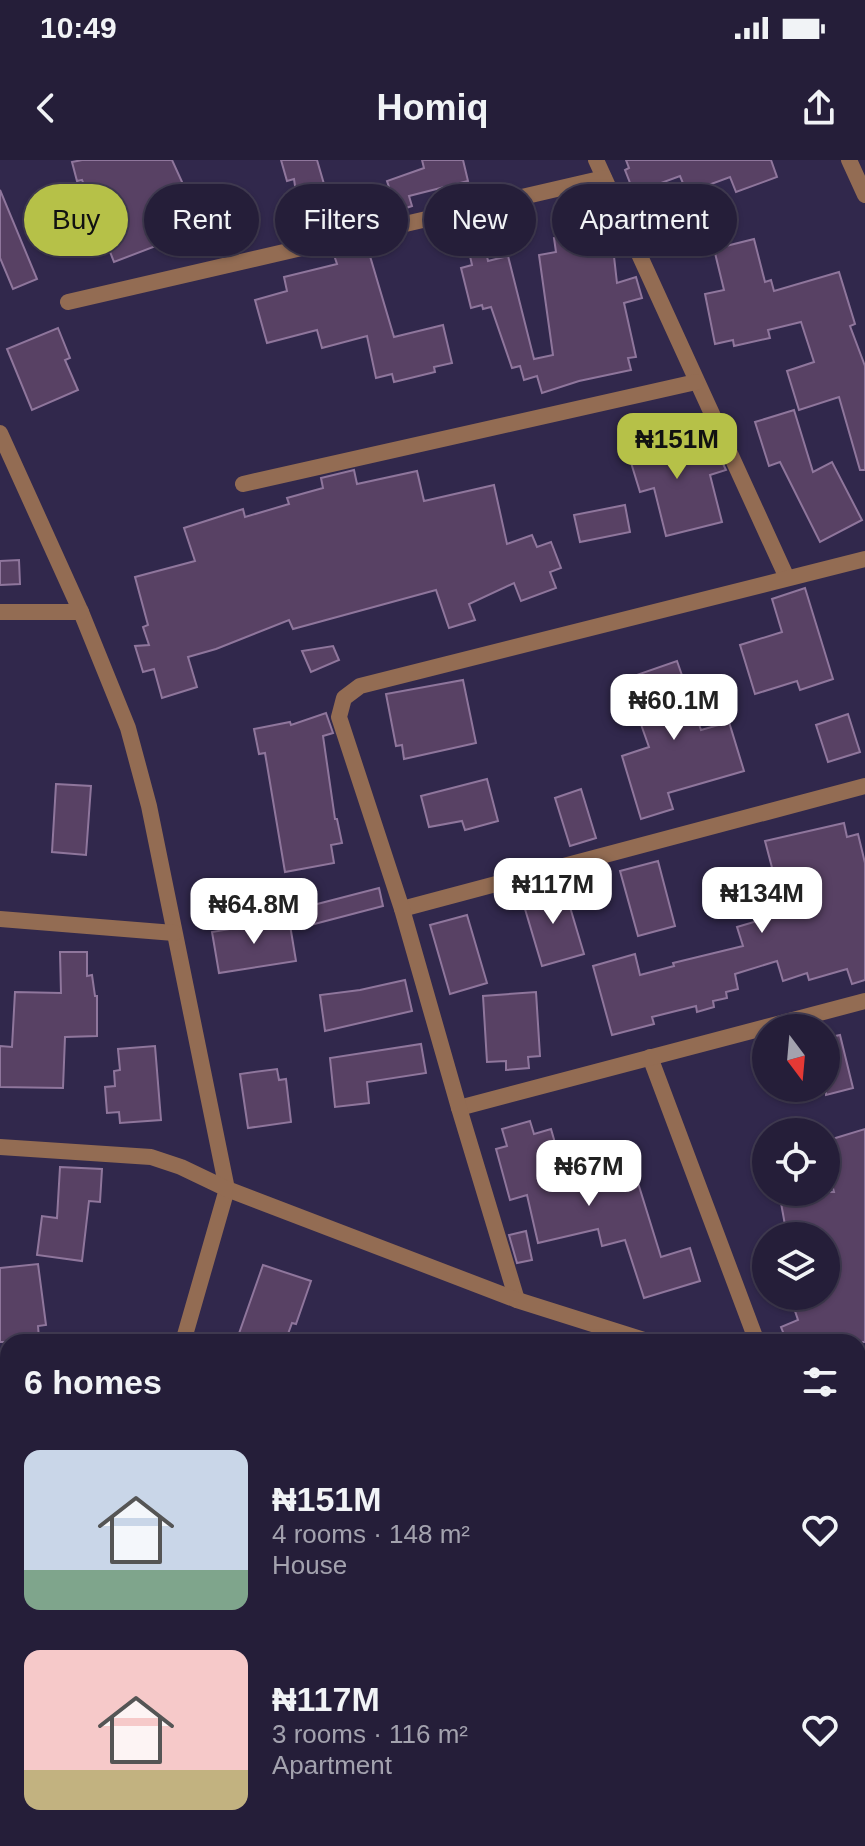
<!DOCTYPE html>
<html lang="en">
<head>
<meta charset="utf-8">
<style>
  body { margin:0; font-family:Arial,sans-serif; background:#2d2741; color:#f1f3f6; height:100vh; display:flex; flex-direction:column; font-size:30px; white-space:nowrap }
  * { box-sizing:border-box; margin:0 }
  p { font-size:26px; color:#a3a2ae }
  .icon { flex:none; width:44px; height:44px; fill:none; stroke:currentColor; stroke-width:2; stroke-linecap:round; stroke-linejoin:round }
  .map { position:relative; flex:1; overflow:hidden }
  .panel { position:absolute; left:0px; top:1174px; width:866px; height:512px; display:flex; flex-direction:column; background:#251e39; border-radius:24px 24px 0 0; box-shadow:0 2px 6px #0004,0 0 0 2px #423c53 }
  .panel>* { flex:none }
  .guide { position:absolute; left:24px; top:24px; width:818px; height:72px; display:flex; gap:16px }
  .needle { width:52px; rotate:164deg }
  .tools { position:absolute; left:752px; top:854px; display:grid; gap:16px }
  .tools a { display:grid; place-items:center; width:88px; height:88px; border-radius:50%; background:#251e39; box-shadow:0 2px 6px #0004,0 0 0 2px #423c53; font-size:40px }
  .price { position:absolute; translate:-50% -68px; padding:0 18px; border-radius:16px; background:#fff; color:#222; font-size:26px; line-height:52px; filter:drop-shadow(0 2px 4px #0008) }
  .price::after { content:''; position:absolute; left:50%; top:48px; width:24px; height:18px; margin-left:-12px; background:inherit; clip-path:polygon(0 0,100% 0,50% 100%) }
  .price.selected { background:#b6c148; color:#111 }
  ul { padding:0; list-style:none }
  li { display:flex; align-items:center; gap:24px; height:200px; padding:0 24px }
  li span { display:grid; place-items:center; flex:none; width:224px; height:160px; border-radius:16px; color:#555 }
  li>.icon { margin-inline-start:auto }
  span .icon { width:96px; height:96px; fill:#fffc; stroke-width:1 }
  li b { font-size:34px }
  h2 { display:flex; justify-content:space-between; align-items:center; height:96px; padding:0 24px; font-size:34px }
  .pill { padding:0 28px; border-radius:36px; background:#251e39; box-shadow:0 2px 6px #0004,0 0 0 2px #423c53; font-size:28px; line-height:72px }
  .pill.selected { background:#b6c148; color:#111 }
  .status { display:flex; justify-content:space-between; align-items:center; height:56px; padding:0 40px; background:#251e39; direction:ltr }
  .status svg { height:22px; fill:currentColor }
  header { display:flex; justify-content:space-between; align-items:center; height:104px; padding:0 24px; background:#251e39; font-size:36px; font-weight:700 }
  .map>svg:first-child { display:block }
</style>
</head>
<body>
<div class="status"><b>10:49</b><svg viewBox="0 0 49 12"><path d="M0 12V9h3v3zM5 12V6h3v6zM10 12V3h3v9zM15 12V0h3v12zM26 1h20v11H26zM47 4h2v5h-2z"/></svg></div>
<header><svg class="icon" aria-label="back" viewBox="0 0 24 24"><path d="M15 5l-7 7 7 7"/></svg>Homiq<svg class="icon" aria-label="share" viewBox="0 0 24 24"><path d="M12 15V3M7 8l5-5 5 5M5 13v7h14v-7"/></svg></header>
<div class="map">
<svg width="865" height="1686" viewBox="0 0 865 1686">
  <rect width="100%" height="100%" fill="#31284c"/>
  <g fill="#584164" stroke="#8f769c" stroke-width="2">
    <polygon points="82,0 172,0 204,70 168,87 166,82 114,102 82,20 77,21 72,2"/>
    <polygon points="281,0 317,0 324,24 312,27 318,63 301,66 294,19 287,21"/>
    <polygon points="422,0 463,0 468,21 409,36 412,46 397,51 387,21 424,8"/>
    <polygon points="626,0 771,0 777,17 736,32 730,17 687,33 680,16 634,33 625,10 629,8"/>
    <polygon points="0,30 37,119 13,129 0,98"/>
    <polygon points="590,64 594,72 602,74 612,79 617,123 636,117 642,138 624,143 636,197 628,198 631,210 579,221 542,233 537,216 524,220 520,206 512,208 491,147 483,149 482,145 471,148 461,108 472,105 470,96 486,92 488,101 508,96 534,199 553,195 539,95 556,92 554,78 574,75 573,66"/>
    <polygon points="754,79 765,122 771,120 774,131 839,112 855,164 850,166 865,206 865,310 860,310 839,237 799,250 787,211 814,202 801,162 768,170 770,178 734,186 733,180 715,184 705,134 724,130 714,89"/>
    <polygon points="367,86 394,177 443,165 452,203 434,207 435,212 394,222 392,214 376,218 367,176 322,188 317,170 267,183 255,140 287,131 284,117 337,104 334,95"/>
    <polygon points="58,168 70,198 65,200 78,230 32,250 7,189"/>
    <polygon points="794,250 813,312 832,302 862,360 820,382 780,302 769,306 755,262"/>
    <polygon points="676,268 680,282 685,281 691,302 718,293 726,310 710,315 722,362 666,376 654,328 640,332 625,283"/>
    <polygon points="354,310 357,324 417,311 424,341 494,325 507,384 532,375 537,387 551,382 561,408 550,412 556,428 521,441 514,423 469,444 475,460 449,468 436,430 293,469 289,460 216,489 188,497 197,527 162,538 154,509 143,512 135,486 149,485 143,467 148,465 135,417 195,401 184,368 243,349 245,357 289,344 287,338 323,328 321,318"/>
    <polygon points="625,345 630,372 580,382 574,355"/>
    <polygon points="19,400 20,424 0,425 0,401"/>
    <polygon points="805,428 833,519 800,530 797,521 755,534 740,485 782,472 772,439"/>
    <polygon points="333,486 339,500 311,512 302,491"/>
    <polygon points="677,501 701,570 729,562 744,611 668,633 673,649 641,659 622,596 649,587 625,519"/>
    <polygon points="463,520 476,583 404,599 402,585 396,586 386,534"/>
    <polygon points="326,553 333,573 323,576 335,659 337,659 342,683 331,685 334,703 285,712 265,593 259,594 254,569 290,562 291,565"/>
    <polygon points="848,554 860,592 828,602 816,565"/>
    <polygon points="487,619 498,661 465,670 462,661 429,667 421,636"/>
    <polygon points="56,624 91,626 86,695 52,692"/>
    <polygon points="581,629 596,678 570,686 555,638"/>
    <polygon points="844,663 847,677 858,674 865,703 865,820 852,824 847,809 809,820 807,813 783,821 777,801 735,814 738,829 726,832 727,838 713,841 714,847 697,852 696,846 652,857 654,864 612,875 593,806 635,794 640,815 674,806 673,803 743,786 737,767 784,753 765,681"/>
    <polygon points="658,701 675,766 638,776 620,711"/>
    <polygon points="564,727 584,794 542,806 522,739"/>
    <polygon points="379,728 383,746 299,768 294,750"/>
    <polygon points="467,755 487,823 450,834 430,765"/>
    <polygon points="289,759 296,801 219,813 212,772"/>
    <polygon points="60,792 87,792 87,816 92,815 95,836 97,836 97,876 65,877 63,928 0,927 0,886 12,887 15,832 61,833"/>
    <polygon points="405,820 412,851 325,871 320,835 360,830"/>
    <polygon points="536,832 540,896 528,897 529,908 506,910 506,901 487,902 483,836"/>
    <polygon points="840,875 853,928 826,935 826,878"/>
    <polygon points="421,884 426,913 367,922 369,943 335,947 330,898"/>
    <polygon points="155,886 161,960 120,963 119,952 107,953 105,927 115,926 114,911 120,910 118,889"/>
    <polygon points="277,909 279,920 286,919 291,962 248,968 240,914"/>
    <polygon points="530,961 534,974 551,969 568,1028 634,1010 661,1097 690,1088 700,1121 644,1138 625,1080 602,1086 598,1069 538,1083 527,1035 510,1040 496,989 507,986 502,969"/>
    <polygon points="865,969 865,1182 787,1182 781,1167 798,1160 790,1136 826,1136 826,1076 787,1076 779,1032 834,1032 826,1002 826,998 834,996 829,980"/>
    <polygon points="60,1007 102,1009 100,1042 89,1041 82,1101 37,1095 42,1056 57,1058"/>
    <polygon points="526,1071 532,1100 517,1103 509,1075"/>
    <polygon points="38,1104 46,1165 38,1166 39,1178 35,1179 35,1182 0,1182 0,1108"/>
    <polygon points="263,1105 311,1121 296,1164 292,1163 285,1182 236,1182"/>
  </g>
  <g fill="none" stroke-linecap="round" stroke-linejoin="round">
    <g stroke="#936c53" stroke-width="12">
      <polyline points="402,1678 407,1686"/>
      <polyline points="229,1686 233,1678"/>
    </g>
    <g stroke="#936c53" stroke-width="16">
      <polyline points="596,0 787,418"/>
      <polyline points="849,0 865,35"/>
      <polyline points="68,142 604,18"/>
      <polyline points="0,273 81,452 128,568 149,646 227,1029 183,1182"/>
      <polyline points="243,324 696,222"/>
      <polyline points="0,452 81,452"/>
      <polyline points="402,749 865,626"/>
      <polyline points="0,759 174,773"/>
      <polyline points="650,897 757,1182"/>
      <polyline points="459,948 865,841"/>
      <polyline points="517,1140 459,948 402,749 339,557 344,538 360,526 865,399"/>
      <polyline points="0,1426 8,1426"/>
    </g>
    <g stroke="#936c53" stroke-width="16">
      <polyline points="0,987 151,997 181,1007 227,1029 517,1140 650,1182"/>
      <polyline points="858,1248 865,1250"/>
    </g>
  </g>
</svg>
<div class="tools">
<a><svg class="needle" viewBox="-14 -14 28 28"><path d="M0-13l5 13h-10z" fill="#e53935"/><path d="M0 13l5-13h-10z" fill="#a3a2ae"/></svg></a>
<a><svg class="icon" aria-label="locate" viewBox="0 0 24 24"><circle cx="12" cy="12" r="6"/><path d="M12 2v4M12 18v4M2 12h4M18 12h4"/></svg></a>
<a><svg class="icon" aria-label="layers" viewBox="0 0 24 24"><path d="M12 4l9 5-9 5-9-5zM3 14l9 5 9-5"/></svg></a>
</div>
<b class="price selected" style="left:677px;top:321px">₦151M</b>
<b class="price" style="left:674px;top:582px">₦60.1M</b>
<b class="price" style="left:553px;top:766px">₦117M</b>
<b class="price" style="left:762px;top:775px">₦134M</b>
<b class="price" style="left:254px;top:786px">₦64.8M</b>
<b class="price" style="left:589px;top:1048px">₦67M</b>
<div class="guide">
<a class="pill selected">Buy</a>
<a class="pill">Rent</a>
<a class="pill">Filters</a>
<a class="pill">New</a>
<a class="pill">Apartment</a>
</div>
<section class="panel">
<h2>6 homes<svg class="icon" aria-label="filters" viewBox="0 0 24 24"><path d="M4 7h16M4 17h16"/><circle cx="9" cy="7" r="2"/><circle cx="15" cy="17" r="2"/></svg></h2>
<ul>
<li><span style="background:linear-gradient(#c9d6e8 75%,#7fa58c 0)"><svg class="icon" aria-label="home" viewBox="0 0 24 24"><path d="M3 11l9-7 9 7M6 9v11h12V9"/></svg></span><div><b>₦151M</b><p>4 rooms · 148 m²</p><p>House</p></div><svg class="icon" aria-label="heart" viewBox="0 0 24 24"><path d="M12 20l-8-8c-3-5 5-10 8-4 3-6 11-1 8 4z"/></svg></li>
<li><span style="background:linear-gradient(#f6c9c9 75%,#c2b280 0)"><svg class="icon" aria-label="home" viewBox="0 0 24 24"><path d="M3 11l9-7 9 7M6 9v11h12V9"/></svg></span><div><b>₦117M</b><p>3 rooms · 116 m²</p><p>Apartment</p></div><svg class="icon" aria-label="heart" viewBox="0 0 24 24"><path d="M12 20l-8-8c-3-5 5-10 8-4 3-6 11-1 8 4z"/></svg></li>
</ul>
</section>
</div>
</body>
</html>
